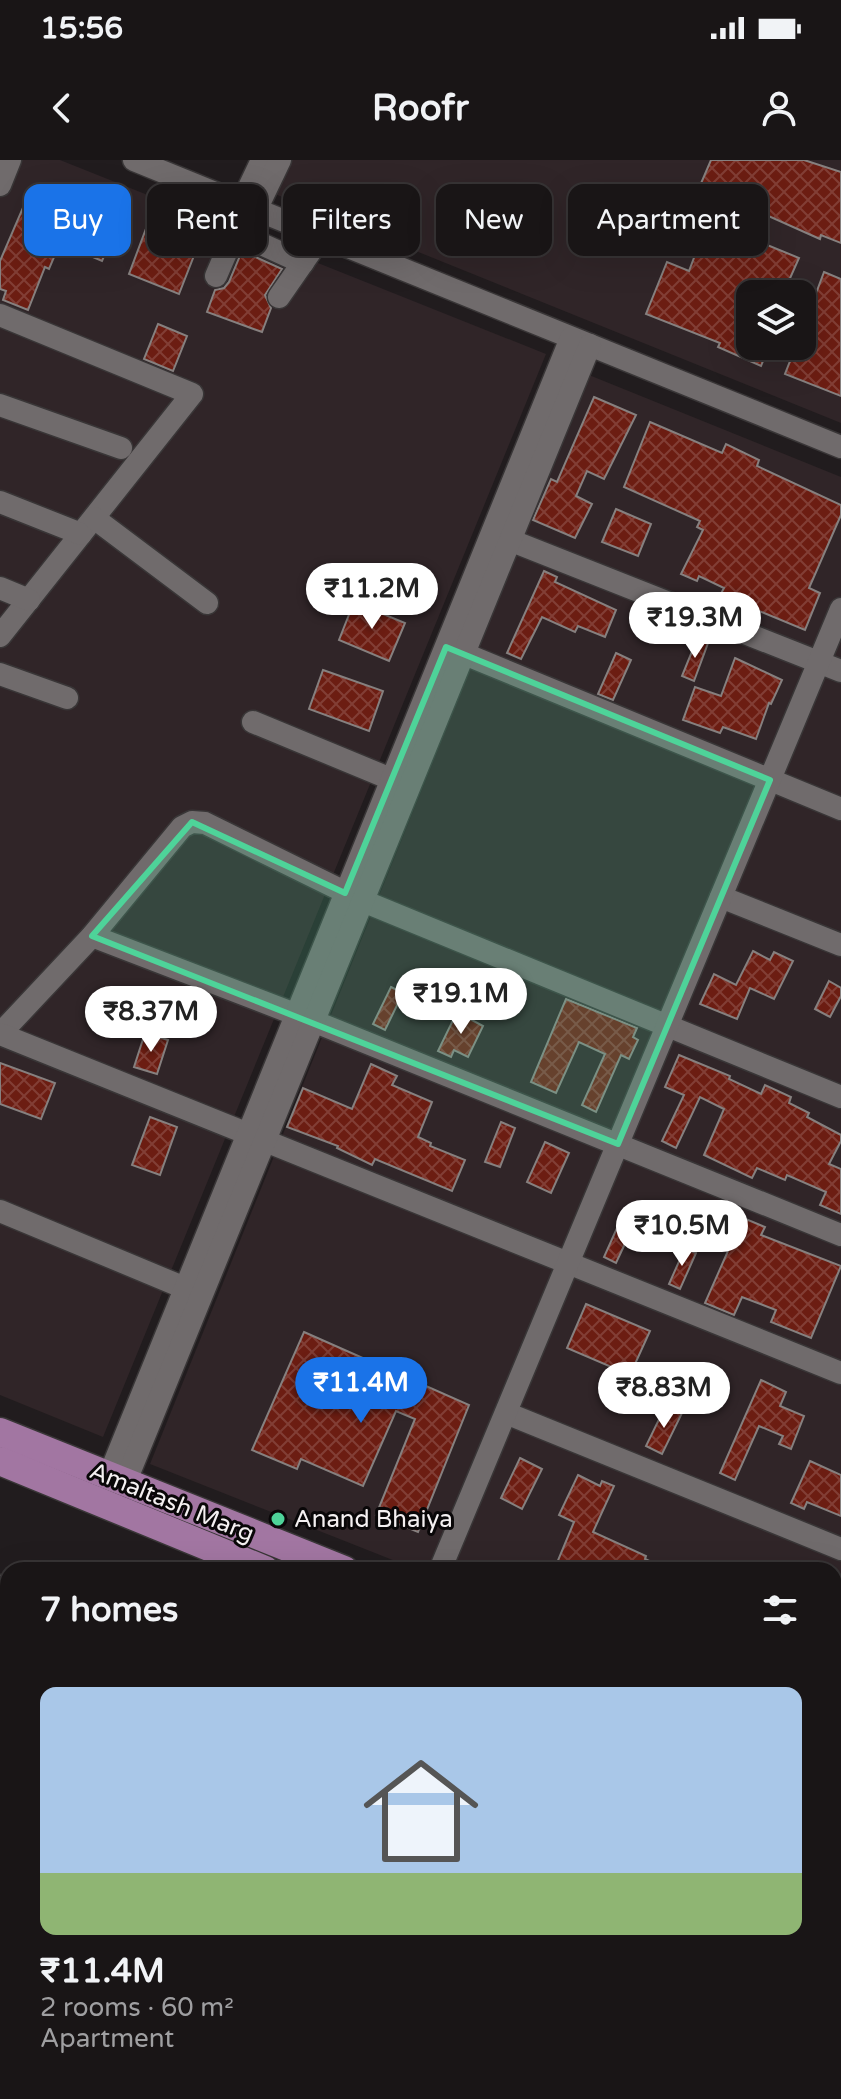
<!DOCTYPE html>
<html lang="en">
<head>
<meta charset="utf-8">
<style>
  body { margin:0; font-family:"Varela Round",sans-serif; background:#262223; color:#f1f3f6; height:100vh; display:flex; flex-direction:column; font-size:30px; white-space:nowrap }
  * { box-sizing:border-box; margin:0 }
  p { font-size:26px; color:#9f9fa1 }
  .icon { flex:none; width:44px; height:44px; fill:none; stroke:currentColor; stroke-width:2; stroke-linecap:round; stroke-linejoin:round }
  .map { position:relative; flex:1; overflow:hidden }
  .sheet { position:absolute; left:0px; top:1402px; width:842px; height:538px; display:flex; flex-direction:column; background:#191516; border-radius:24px 24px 0 0; box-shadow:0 8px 32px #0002,0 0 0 2px #373435 }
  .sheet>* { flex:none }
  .guide { position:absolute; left:24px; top:24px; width:794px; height:72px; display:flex; gap:16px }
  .buttons { position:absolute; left:736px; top:120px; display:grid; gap:16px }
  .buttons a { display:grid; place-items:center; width:80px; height:80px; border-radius:16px; background:#191516; box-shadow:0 8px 32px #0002,0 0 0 2px #373435; font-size:40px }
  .price { position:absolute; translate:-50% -68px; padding:0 18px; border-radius:28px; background:#fff; color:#222; font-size:26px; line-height:52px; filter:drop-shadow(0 2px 4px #0008) }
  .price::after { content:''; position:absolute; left:50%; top:48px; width:24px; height:18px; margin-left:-12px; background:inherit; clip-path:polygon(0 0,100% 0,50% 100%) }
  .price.selected { background:#1a73e8; color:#fff }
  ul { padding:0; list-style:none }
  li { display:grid; align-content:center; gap:16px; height:424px; padding:0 40px }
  li span { display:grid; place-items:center; height:248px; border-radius:16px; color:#555 }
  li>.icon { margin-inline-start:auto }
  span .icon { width:144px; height:144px; fill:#fffc; stroke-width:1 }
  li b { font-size:34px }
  h2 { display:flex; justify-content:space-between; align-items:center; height:96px; padding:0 40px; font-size:34px }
  .pill { padding:0 28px; border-radius:16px; background:#191516; box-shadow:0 8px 32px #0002,0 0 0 2px #373435; font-size:28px; line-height:72px }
  .pill.selected { background:#1a73e8; color:#fff }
  .status { display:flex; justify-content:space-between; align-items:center; height:56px; padding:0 40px; background:#191516; direction:ltr }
  .status svg { height:22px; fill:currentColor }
  header { display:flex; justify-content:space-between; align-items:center; height:104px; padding:0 40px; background:#191516; font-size:36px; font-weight:800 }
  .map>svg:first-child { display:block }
</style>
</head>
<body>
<div class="status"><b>15:56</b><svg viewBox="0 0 49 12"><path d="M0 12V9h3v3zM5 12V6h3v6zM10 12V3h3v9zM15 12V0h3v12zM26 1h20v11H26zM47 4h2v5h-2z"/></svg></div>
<header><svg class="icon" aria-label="back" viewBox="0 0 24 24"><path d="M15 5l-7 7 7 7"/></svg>Roofr<svg class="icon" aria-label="person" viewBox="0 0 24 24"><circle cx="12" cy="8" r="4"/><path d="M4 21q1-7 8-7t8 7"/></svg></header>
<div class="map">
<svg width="841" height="1939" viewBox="0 0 841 1939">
  <defs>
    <pattern id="building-cross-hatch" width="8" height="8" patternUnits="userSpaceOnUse" patternTransform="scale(2)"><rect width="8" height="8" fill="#6c1d12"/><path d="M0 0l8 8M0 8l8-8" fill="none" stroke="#823e35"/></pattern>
  </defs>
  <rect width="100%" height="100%" fill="#211c1e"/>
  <g fill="#302528" fill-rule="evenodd">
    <polygon points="0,0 60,0 546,194 103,1277 0,1235"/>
    <path d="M291 0H841V263L275 34ZM750 134H802V186H750Z"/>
    <polygon points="589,215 841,317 841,1577 834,1574 834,1410 418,1410 150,1304"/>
  </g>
  <g fill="url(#building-cross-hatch)" stroke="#86807f" stroke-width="2">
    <polygon points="711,0 804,0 841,12 841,83 821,75 820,79 744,45 733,71 799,98 783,134 750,134 750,186 769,186 761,206 718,187 720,183 646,154 667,102 689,111 712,50 693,42"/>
    <polygon points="92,33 125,47 102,101 60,83 49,109 45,107 28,150 3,140 6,131 0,129 0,101 28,36 81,59"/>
    <polygon points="153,50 204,70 179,134 129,114"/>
    <polygon points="242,91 282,109 265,135 271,148 262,172 207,152 215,130 224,128 229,122"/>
    <polygon points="824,112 841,119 841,236 785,214 796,186 802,186 802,171"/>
    <polygon points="158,164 187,176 173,211 144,199"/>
    <polygon points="594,237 636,255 604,319 587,311 576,336 592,344 575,378 533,360 551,319 557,322"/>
    <polygon points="650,262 722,293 726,284 759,300 757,306 841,345 841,355 809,428 820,433 805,470 752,448 750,454 718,439 724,428 699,416 697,421 681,414 703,370 697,367 700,361 624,327"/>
    <polygon points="616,349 651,364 638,396 602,382"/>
    <polygon points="544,411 557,417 555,422 616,450 605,477 578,466 575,472 542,457 521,499 507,493"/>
    <polygon points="354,442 405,463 389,501 339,480"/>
    <polygon points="697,479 708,483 694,521 682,516"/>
    <polygon points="616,493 631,500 613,540 598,534"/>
    <polygon points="735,498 782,520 771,544 769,543 756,579 723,567 720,573 683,560 695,527 721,536"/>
    <polygon points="323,510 383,531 369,571 309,549"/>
    <polygon points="753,791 770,800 774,792 793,801 774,839 750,828 737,859 700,844 714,814 736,825"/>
    <polygon points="829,821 841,828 841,836 830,857 815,849"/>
    <polygon points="391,827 403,833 385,870 373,864"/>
    <polygon points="566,839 637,868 633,877 638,880 629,899 621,895 596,952 582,945 605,894 579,882 556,933 531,922"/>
    <polygon points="457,852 483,866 468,897 454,890 451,897 438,891"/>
    <polygon points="145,873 168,880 157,914 134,907"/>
    <polygon points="679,895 730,916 729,919 761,934 765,925 791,937 789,943 809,953 807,957 841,975 841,981 829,1004 841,1009 841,1054 820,1045 826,1032 787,1015 785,1020 757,1008 752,1018 704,995 724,949 700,937 676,988 662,981 684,935 665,927"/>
    <polygon points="0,903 55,923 41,959 0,944"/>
    <polygon points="371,904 397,916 392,925 432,942 418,977 431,983 430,986 465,1000 452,1031 375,999 372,1005 337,988 338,986 287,967 303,928 352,949"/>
    <polygon points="150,957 177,967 160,1015 132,1005"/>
    <polygon points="501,962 515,968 500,1007 485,1002"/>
    <polygon points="545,982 569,993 551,1033 527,1022"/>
    <polygon points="712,1055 736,1067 741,1057 765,1067 761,1075 841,1106 811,1178 771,1162 776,1150 742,1137 734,1155 705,1143 728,1091 727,1088 702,1076"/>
    <polygon points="617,1068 630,1073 616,1103 604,1097"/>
    <polygon points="685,1088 696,1093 680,1129 669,1124"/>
    <polygon points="586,1144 650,1171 630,1215 567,1188"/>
    <polygon points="304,1172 469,1245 418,1372 376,1355 415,1259 396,1251 363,1326 301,1299 297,1309 252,1290"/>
    <polygon points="761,1220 786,1232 780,1246 804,1256 791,1289 779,1284 783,1276 759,1266 735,1320 720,1313"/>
    <polygon points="666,1245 682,1253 662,1294 646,1286"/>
    <polygon points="520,1298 542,1309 522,1349 501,1338"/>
    <polygon points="810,1301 841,1315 841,1356 807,1342 804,1349 791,1343"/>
    <polygon points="578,1315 600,1326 602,1321 614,1326 593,1372 646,1396 645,1399 669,1410 554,1410 574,1362 559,1355"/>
  </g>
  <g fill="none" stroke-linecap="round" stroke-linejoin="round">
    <defs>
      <g id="minor">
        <polyline points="134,0 841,287"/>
        <polyline points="0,25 10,0"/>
        <polyline points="242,42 262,0"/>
        <polyline points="257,48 280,0"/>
        <polyline points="235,72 303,103"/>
        <polyline points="216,116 247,44"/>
        <polyline points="279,137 322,75"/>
        <polyline points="0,155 192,234 0,476"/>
        <polyline points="0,245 121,288"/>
        <polyline points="0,342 81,374"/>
        <polyline points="94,358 207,443"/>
        <polyline points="497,375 841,511"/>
        <polyline points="0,428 29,440"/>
        <polyline points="450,488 841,649"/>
        <polyline points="0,514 67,538"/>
        <polyline points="253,562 403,624"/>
        <polyline points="721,737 841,785"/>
        <polyline points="92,776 313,861 841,1075"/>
        <polyline points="0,874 92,776 182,667 192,662 205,663 363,741 841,937"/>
        <polyline points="0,874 841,1213"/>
        <polyline points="0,1051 197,1133"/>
        <polyline points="506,1253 841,1389"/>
        <polyline points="109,1316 571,178"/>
        <polyline points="125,1323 590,185"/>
        <polyline points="440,1410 841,449"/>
        <polyline points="0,1426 8,1430"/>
        <polyline points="834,1724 841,1727"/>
        <polyline points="0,1732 8,1732"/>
        <polyline points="394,1932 411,1939"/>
        <polyline points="732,1932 749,1939"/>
        <polyline points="72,1939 74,1932"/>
        <polyline points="134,1939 137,1932"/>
        <polyline points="242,1939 245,1932"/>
        <polyline points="348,1939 351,1932"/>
        <polyline points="466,1939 469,1932"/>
      </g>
      <g id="major">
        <polyline points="0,1272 344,1410"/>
        <polyline points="0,1301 265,1410"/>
        <polyline points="834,1589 841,1592"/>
        <polyline points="834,1642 841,1645"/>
      </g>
    </defs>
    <use href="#minor" stroke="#393637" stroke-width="25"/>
    <use href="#major" stroke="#393637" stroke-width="31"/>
    <use href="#minor" stroke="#706b6c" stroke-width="22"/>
    <use href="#major" stroke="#a276a2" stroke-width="28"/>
  </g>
  <path fill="#4ed399" fill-opacity="0.2" stroke="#4ed399" stroke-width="6" stroke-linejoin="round" d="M446 487 770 620 618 984 92 776 192 662 345 733Z"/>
  <circle fill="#4ed399" stroke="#090708" stroke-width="3" cx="278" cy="1359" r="8"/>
  <g text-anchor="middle" stroke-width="6" stroke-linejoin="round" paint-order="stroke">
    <g font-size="24" fill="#f4f0f1" stroke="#090708">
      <text transform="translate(172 1342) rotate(22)" y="8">Amaltash Marg</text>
    </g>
    <g font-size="24" fill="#f4f0f1" stroke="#090708" text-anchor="start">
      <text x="294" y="1367">Anand Bhaiya</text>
    </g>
  </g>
</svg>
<div class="buttons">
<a><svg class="icon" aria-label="layers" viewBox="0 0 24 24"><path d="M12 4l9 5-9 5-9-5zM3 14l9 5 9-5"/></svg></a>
</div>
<b class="price" style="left:372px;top:471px">₹11.2M</b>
<b class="price" style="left:695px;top:500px">₹19.3M</b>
<b class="price" style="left:461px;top:876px">₹19.1M</b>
<b class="price" style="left:151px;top:894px">₹8.37M</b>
<b class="price" style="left:682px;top:1108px">₹10.5M</b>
<b class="price selected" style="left:361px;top:1265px">₹11.4M</b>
<b class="price" style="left:664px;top:1270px">₹8.83M</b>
<div class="guide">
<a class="pill selected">Buy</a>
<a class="pill">Rent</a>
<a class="pill">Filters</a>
<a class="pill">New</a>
<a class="pill">Apartment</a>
</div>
<section class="sheet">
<h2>7 homes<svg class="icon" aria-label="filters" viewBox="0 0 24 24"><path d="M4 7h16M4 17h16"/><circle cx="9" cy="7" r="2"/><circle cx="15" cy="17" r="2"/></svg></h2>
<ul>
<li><span style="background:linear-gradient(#a9c7e8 75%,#8fb573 0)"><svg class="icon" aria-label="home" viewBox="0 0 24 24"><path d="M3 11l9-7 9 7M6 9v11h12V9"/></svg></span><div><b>₹11.4M</b><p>2 rooms · 60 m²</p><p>Apartment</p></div></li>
</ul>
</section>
</div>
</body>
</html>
